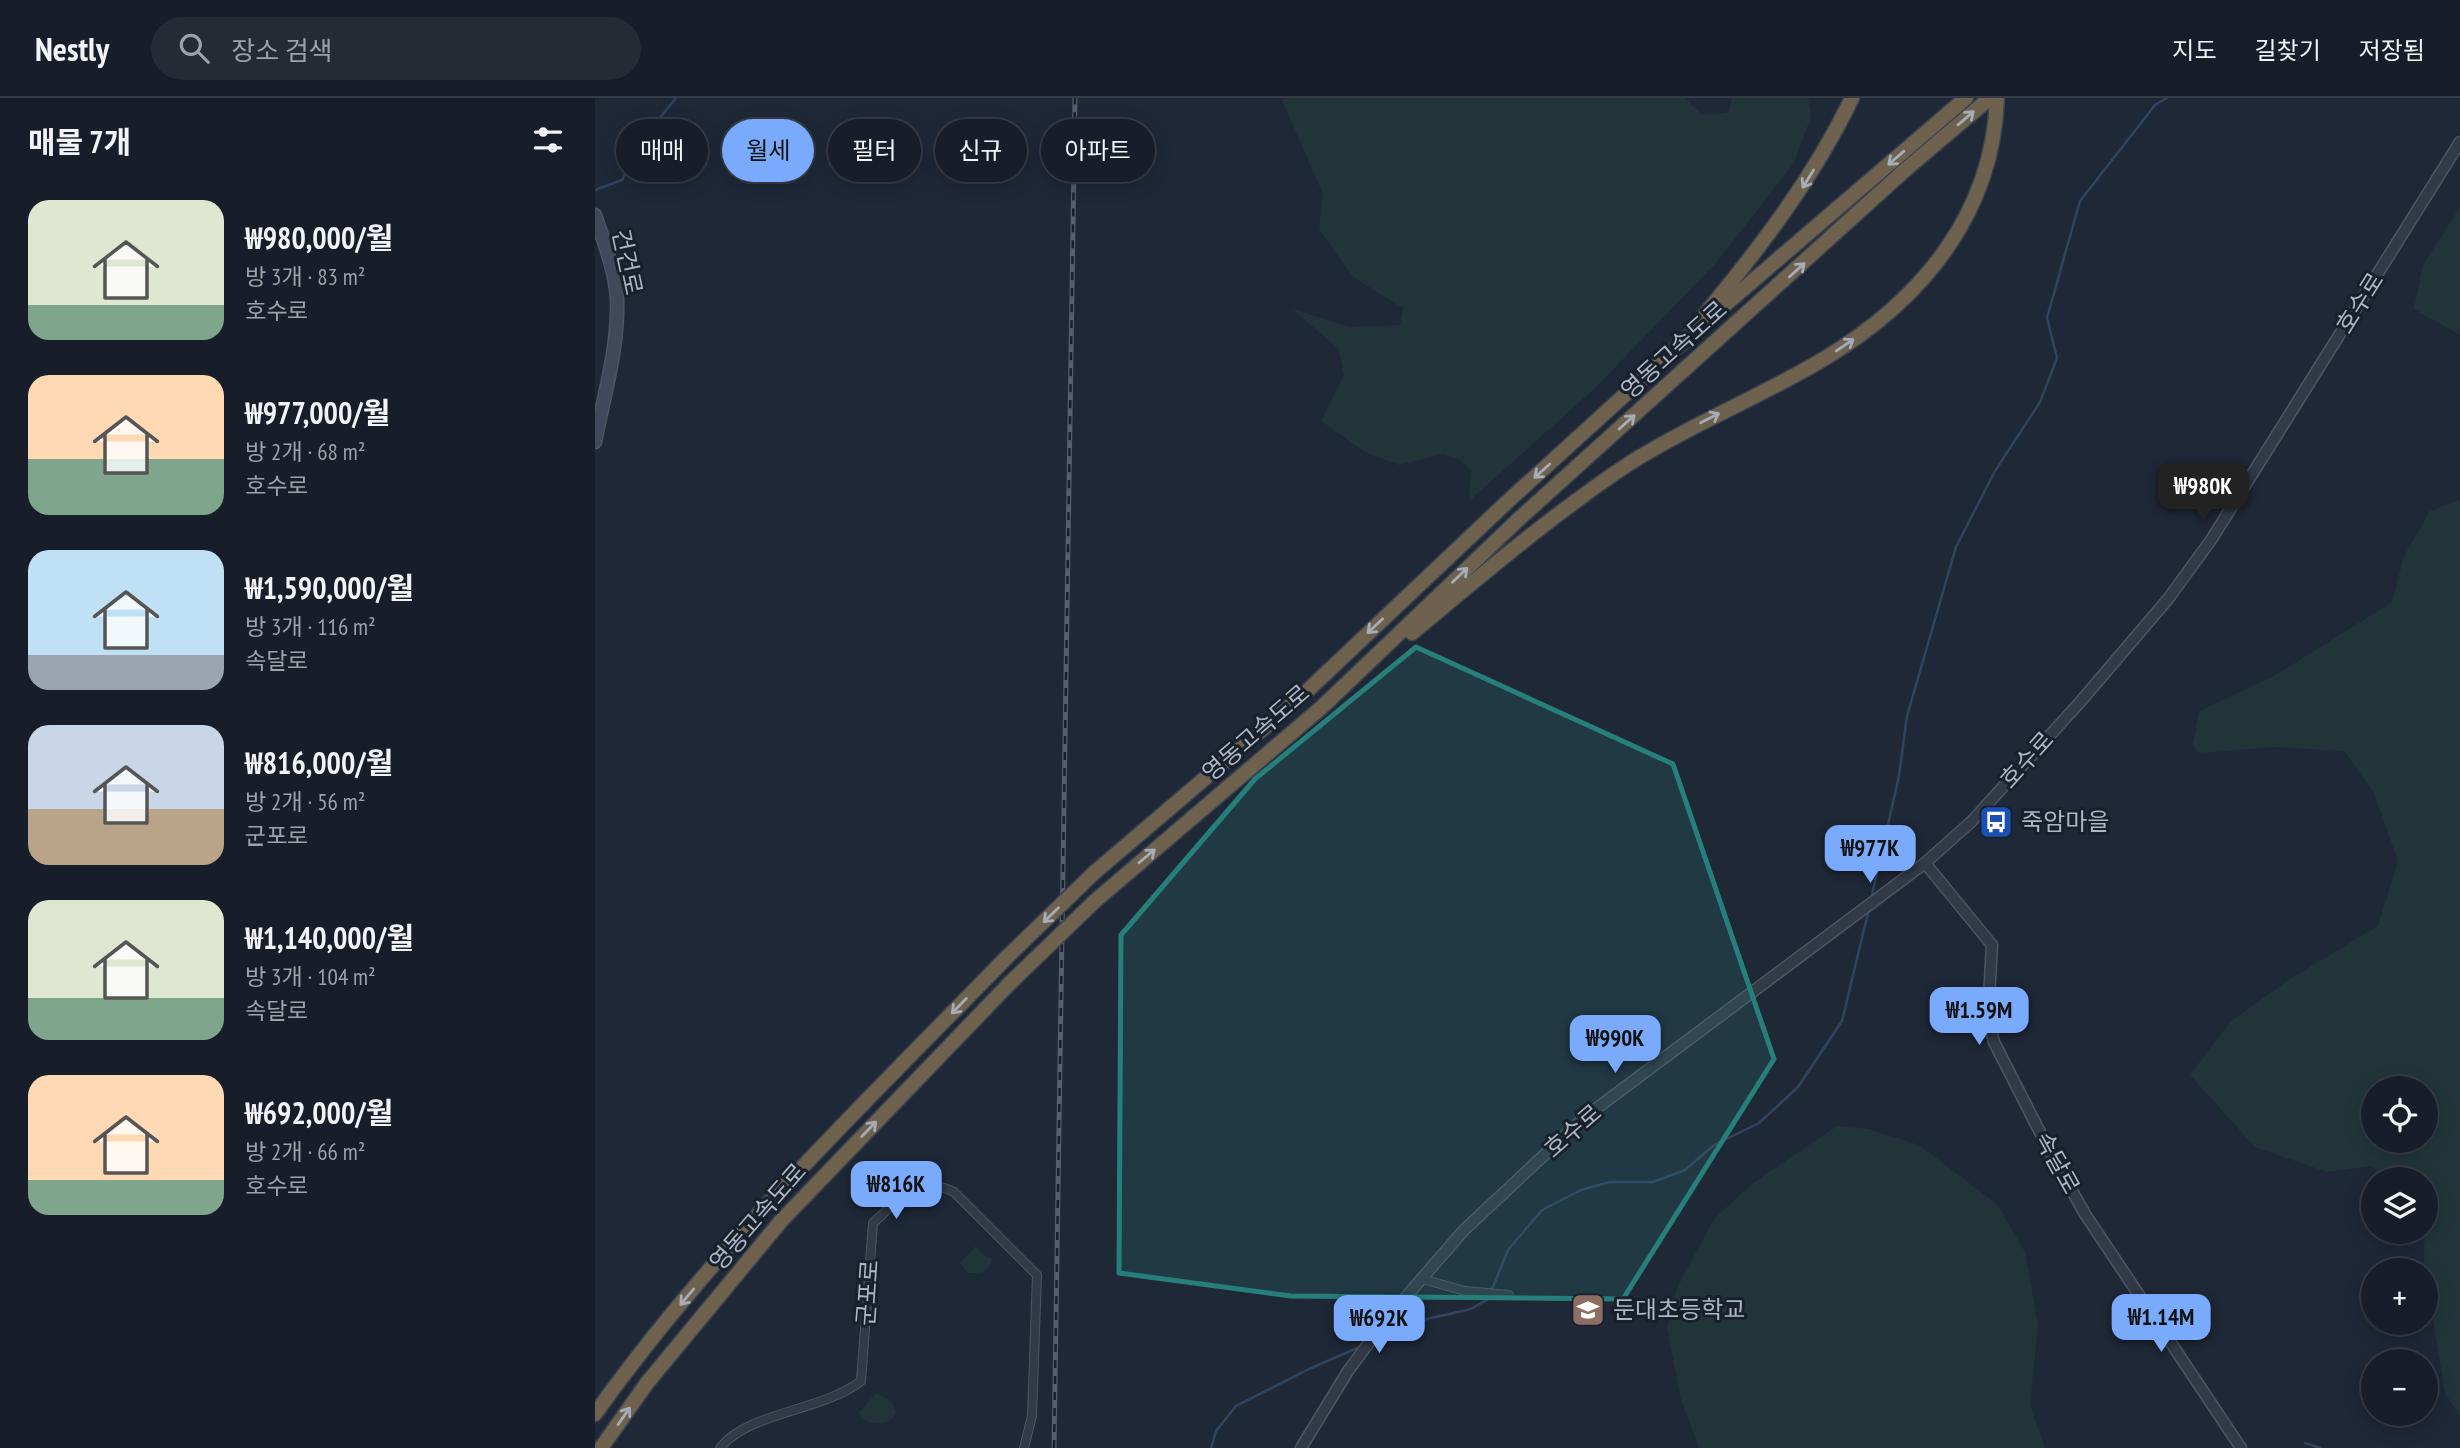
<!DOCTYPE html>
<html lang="ko">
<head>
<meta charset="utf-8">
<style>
  body { margin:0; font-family:"PT Sans Narrow","Noto Sans KR",sans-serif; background:#242b35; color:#f1f3f6; height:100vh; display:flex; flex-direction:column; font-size:26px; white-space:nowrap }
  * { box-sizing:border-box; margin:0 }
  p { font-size:23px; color:#9ea2a8 }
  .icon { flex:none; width:38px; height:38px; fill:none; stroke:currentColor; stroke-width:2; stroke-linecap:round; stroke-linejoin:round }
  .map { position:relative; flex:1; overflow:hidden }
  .drawer { display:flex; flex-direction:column; background:#171e29; width:595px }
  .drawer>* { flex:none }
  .banner { position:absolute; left:21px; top:21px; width:665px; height:63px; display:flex; gap:14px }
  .tools { position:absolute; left:1766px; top:978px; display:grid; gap:14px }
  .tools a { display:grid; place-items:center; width:77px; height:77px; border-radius:50%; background:#171e29; box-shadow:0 4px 18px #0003,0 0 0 2px #363c46; font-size:35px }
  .price { position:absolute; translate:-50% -60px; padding:0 16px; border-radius:14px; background:#7aaafb; color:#111; font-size:23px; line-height:46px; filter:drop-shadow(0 2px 4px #0008) }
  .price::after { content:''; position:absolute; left:50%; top:42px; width:21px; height:16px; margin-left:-10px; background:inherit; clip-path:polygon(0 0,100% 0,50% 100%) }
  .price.on { background:#222; color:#fff }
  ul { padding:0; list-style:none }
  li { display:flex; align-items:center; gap:21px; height:175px; padding:0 28px }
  li span { display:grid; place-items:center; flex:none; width:196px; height:140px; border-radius:21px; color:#555 }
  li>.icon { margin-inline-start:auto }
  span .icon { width:84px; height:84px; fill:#fffc; stroke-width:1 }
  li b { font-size:30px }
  h2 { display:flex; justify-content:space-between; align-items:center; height:84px; padding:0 28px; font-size:30px }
  .pill { padding:0 24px; border-radius:32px; background:#171e29; box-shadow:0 4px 18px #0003,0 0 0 2px #363c46; font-size:24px; line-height:63px }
  .pill.on { background:#7aaafb; color:#111 }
  header { display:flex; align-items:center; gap:42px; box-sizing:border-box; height:98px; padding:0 35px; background:#171e29; border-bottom:2px solid #363c46 }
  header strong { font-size:33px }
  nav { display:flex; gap:38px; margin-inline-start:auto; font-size:24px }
  .search { width:490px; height:63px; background:#242b35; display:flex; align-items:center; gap:18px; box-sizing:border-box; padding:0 24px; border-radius:38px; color:#9ea2a8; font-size:26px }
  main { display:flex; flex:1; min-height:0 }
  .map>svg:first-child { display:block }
</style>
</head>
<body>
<header>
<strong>Nestly</strong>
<div class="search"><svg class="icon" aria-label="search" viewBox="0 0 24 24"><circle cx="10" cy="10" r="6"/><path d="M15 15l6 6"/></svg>장소 검색</div>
<nav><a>지도</a><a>길찾기</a><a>저장됨</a></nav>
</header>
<main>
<section class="drawer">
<h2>매물 7개<svg class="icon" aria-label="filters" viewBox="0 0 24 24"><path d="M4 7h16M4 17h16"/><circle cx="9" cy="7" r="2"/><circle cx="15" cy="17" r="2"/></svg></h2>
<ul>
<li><span style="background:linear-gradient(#dfe7d0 75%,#7fa58c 0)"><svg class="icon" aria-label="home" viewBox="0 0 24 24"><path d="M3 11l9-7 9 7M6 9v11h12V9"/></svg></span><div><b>₩980,000/월</b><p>방 3개 · 83 m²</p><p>호수로</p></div></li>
<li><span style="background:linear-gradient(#ffd9b3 60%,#7fa58c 0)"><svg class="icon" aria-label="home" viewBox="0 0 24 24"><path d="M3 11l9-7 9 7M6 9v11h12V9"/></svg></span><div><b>₩977,000/월</b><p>방 2개 · 68 m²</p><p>호수로</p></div></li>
<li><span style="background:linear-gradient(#bfe0f5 75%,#9aa5b1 0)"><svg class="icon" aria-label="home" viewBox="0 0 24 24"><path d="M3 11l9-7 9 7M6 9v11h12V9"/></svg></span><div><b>₩1,590,000/월</b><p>방 3개 · 116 m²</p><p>속달로</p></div></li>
<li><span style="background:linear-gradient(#c9d6e8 60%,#b9a48a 0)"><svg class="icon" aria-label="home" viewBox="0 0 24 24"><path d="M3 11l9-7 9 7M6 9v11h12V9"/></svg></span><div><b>₩816,000/월</b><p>방 2개 · 56 m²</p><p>군포로</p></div></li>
<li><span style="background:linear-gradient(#dfe7d0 70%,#7fa58c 0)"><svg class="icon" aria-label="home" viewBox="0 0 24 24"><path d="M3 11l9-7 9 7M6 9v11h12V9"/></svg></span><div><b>₩1,140,000/월</b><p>방 3개 · 104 m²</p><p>속달로</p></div></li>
<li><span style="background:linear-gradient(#ffd9b3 75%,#7fa58c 0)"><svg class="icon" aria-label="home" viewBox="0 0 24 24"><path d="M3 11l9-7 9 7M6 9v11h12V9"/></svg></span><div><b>₩692,000/월</b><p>방 2개 · 66 m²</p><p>호수로</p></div></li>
</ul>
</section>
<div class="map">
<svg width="1865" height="1350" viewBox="0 0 1865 1350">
  <rect width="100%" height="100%" fill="#1f2837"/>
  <g fill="#213538" fill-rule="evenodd">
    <polygon points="691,0 1090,0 1107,17 1134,14 1137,0 1213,0 1216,19 1199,65 1121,165 999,291 874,403 876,372 865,362 848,356 804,367 770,354 726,323 749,277 744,251 697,211 754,229 805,227 808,210 758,179 724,131 728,96 687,2"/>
    <polygon points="1865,109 1865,237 1819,211 1828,167"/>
    <path d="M1865 402V1318L1850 1295 1829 1167 1830 1082 1798 1081 1775 1068 1732 1074 1660 1049 1595 977 1635 924 1695 881 1783 828 1803 763 1779 695 1749 653 1680 649 1604 655 1598 647 1604 613 1679 578 1797 504 1809 458 1835 413ZM1778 990H1830V1043H1778Z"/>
    <polygon points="1242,1028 1273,1031 1324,1047 1403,1107 1430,1154 1443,1227 1435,1307 1450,1350 1104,1350 1086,1302 1072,1230 1083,1188 1119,1121 1158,1085"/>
    <path d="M381 1148 386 1155 397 1161C394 1176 385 1175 372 1175L365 1165Z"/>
    <path d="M280 1296C291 1298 300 1304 301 1315L297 1321C285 1328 273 1327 264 1315Z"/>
  </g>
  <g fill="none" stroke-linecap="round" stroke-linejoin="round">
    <g stroke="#31445f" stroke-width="2.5">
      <polyline points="0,92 27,82 46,43 81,0"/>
      <polyline points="1276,801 1304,678 1312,618 1361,449 1400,373 1445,304 1462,260 1452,220 1485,103 1560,7 1572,0"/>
      <polyline points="779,1243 832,1221 876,1211 893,1201 913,1152 947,1112 986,1092 1015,1084 1058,1084 1090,1072 1119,1047 1164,1025 1203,989 1247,923 1274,811"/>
      <polyline points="1710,1345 1725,1350"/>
      <polyline points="616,1350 621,1333 641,1308 714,1271 767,1248"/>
    </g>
    <defs>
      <g id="minor">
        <polyline points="827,1181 870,1193 914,1197"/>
        <path d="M125 1350C153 1314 228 1313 266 1283L278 1125C305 1101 321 1075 359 1094L442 1177 437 1318 429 1350"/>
      </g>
      <g id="tertiary">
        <polyline points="1330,765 1397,847 1393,917 1399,944 1455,1054 1490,1116 1646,1350"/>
        <polyline points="706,1350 753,1273 790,1223 869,1132 990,1019 1330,765 1377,723 1486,603 1573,501 1616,442 1865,44"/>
      </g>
      <path id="secondary" d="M0 117C9 144 20 172 22 200 24 248 9 297 0 344"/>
      <g id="motorway">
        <path d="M1111 215C1167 147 1219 79 1257 0"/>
        <path d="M817 535C888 476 958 416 1035 365 1098 325 1168 298 1232 259 1327 201 1398 116 1402 0"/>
        <polyline points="500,774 710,595 911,405 1111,223 1371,0"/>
        <polyline points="500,803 727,609 925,420 1310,72 1395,0"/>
        <path d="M0 1316C119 1149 269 1006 412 859"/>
        <polyline points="6,1350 52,1285 186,1123 415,885"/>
      </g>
    </defs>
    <use href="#minor" stroke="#4d5562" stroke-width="10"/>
    <use href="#tertiary" stroke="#4d5562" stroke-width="13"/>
    <use href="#secondary" stroke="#4d5562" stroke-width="15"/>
    <use href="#motorway" stroke="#3a424f" stroke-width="17"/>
    <use href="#minor" stroke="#323a47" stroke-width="8"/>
    <use href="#tertiary" stroke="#323a47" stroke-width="10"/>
    <use href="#secondary" stroke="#40495a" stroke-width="12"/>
    <use href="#motorway" stroke="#6e624f" stroke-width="14"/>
    <defs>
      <polyline id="rail" points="459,1350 480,0"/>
    </defs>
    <use href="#rail" stroke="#545e6f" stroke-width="5"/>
    <use href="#rail" stroke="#18202c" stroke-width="2.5" stroke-dasharray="8" stroke-linecap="butt"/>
    <defs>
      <g id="motorway-bridge">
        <polyline points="412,859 500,774"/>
        <polyline points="415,885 500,803"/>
      </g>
    </defs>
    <use href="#motorway-bridge" stroke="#3a424f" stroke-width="17" stroke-linecap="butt"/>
    <use href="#motorway-bridge" stroke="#6e624f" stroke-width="14"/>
  </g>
  <defs><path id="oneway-shaft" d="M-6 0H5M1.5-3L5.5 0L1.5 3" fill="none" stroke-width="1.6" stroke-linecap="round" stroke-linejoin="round" transform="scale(1.75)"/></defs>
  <g stroke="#a6adb8">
    <use href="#oneway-shaft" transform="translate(1371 20) rotate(-41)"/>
    <use href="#oneway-shaft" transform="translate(1301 60) rotate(139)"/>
    <use href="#oneway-shaft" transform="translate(1213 81) rotate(122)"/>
    <use href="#oneway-shaft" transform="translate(1202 172) rotate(-42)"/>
    <use href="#oneway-shaft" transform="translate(1250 247) rotate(-34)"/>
    <use href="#oneway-shaft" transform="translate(1115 320) rotate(-27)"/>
    <use href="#oneway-shaft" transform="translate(1032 324) rotate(-42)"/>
    <use href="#oneway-shaft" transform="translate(947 373) rotate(138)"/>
    <use href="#oneway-shaft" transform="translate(865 477) rotate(-44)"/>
    <use href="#oneway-shaft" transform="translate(780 528) rotate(137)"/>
    <use href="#oneway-shaft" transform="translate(552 758) rotate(-40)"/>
    <use href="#oneway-shaft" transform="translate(456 817) rotate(136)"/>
    <use href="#oneway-shaft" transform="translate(364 908) rotate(134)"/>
    <use href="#oneway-shaft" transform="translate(274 1031) rotate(-46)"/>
    <use href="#oneway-shaft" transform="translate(92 1199) rotate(130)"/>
    <use href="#oneway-shaft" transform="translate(29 1318) rotate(-55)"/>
  </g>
  <path fill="#277f7b" fill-opacity="0.2" stroke="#277f7b" stroke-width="5" stroke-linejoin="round" d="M821 549 1078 666 1179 961 1028 1201 696 1198 524 1175 526 837 660 681Z"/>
  <defs>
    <symbol id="bus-square" viewBox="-11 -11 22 22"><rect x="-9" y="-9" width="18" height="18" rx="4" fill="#1a4fb4" stroke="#18202c"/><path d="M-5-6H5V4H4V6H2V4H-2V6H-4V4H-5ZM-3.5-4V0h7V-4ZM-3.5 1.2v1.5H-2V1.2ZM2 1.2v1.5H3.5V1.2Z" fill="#fff"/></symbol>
    <symbol id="school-square" viewBox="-11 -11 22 22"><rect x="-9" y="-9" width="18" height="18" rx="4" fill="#8d6e63" stroke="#18202c"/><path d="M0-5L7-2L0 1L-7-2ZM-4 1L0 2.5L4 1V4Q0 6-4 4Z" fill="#fff"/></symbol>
  </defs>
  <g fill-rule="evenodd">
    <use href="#bus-square" x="1382" y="705" width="38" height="38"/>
    <use href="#school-square" x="974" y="1193" width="38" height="38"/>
  </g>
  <g text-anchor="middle" stroke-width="6" stroke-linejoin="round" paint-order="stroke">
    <g font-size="24" fill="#acb5c4" stroke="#18202c">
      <text transform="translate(32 164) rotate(78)" y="8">건건로</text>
      <text transform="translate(1765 205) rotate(-58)" y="8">호수로</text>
      <text transform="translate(1079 252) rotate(-42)" y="8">영동고속도로</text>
      <text transform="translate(661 635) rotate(-41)" y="8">영동고속도로</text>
      <text transform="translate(1432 662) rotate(-48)" y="8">호수로</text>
      <text transform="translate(978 1033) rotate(-41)" y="8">호수로</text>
      <text transform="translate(1462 1065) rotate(61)" y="8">속달로</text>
      <text transform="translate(163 1119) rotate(-49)" y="8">영동고속도로</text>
      <text transform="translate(273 1195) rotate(-86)" y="8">군포로</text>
    </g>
    <g font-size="24" fill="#acb5c4" stroke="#18202c" text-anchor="start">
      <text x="1426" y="732">죽암마을</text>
      <text x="1018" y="1220">둔대초등학교</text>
    </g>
  </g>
</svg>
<div class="tools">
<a><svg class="icon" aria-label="locate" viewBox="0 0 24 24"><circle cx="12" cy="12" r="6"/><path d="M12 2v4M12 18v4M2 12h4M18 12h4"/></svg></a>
<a><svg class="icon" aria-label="layers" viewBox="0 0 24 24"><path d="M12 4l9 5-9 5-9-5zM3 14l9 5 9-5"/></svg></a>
<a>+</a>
<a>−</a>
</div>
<b class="price on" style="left:1608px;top:425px">₩980K</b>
<b class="price" style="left:1275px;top:787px">₩977K</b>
<b class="price" style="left:1384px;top:949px">₩1.59M</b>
<b class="price" style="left:1020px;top:977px">₩990K</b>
<b class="price" style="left:301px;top:1123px">₩816K</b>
<b class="price" style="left:1566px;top:1256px">₩1.14M</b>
<b class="price" style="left:784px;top:1257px">₩692K</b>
<div class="banner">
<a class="pill">매매</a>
<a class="pill on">월세</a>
<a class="pill">필터</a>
<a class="pill">신규</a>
<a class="pill">아파트</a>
</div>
</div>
</main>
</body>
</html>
